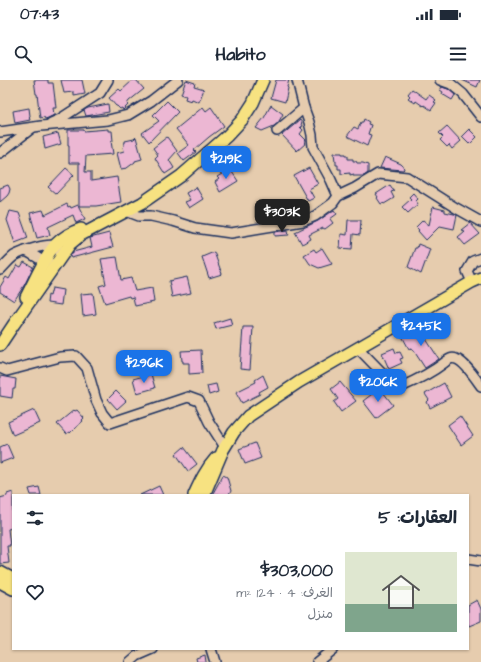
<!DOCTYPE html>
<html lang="ar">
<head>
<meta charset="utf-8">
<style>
  body { margin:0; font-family:"Architects Daughter","Playpen Sans Arabic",sans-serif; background:#f6f6f7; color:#1f2937; direction:rtl; height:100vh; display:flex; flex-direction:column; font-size:15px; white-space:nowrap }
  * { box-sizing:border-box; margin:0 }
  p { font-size:13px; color:#747a83 }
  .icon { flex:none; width:22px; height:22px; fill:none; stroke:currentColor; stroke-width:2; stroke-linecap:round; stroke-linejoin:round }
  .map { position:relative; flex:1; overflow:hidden; direction:ltr }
  .side { position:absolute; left:12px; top:414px; width:457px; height:156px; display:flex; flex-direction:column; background:#fff; border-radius:0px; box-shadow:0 1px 3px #0004; direction:rtl }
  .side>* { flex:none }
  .price { position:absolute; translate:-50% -34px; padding:0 9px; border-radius:8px; background:#1a73e8; color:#fff; font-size:13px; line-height:26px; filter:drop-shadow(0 1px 2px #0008) }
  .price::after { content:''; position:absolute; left:50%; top:24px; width:12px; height:9px; margin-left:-6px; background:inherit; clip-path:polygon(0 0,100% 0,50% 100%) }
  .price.selected { background:#222; color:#fff }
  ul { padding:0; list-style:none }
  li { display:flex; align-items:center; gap:12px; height:100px; padding:0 12px }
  li span { display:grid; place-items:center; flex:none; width:112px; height:80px; border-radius:0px; color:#555 }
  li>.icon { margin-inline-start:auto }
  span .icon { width:48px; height:48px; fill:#fffc; stroke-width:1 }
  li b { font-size:17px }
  h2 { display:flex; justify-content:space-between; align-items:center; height:48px; padding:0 12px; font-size:17px }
  .status { display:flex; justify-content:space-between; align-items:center; height:28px; padding:0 20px; background:#fff; direction:ltr }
  .status svg { height:11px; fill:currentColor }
  header { display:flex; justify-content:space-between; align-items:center; height:52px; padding:0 12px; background:#fff; font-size:18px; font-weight:800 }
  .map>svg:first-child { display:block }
</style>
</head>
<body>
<div class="status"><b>07:43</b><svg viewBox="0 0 49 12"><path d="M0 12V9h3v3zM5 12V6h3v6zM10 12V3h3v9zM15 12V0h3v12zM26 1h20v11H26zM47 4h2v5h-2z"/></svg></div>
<header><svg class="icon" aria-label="menu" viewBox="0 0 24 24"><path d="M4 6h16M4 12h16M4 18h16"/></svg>Habito<svg class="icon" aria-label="search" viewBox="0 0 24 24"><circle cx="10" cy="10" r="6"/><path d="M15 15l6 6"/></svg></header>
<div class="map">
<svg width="481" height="582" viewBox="0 0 481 582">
  <rect width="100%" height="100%" fill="#e6ccae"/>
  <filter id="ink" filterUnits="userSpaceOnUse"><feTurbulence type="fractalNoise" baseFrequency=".025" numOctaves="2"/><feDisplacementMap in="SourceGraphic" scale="8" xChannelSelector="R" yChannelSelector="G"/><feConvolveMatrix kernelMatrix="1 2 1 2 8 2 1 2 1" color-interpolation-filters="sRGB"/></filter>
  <g filter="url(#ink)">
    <g fill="#ecb7d3" stroke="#1b2f5e">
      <polygon points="34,0 48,0 48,3 53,3 56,28 53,28 54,35 48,38 45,39 44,37 40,38 37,14 36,14"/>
      <polygon points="61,0 82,0 85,14 74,16 74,12 64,13"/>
      <polygon points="133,0 136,0 144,9 129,21 127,24 128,25 123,30 122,28 120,29 117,26 116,26 109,18 119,9 121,11"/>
      <polygon points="186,0 195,3 194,6 204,9 199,22 192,19 191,21 185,19 186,16 181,14"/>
      <polygon points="276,0 289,0 287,7 288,8 285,22 271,18"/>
      <polygon points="462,0 480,0 477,7"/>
      <polygon points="442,7 448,9 455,15 452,20 442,14 443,12 440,10"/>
      <polygon points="412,9 426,19 429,15 436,20 434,22 436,23 431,30 424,25 423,26 416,21 415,23 408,18 410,16 408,14"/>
      <polygon points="167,21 178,32 149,62 142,53 159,41 153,35"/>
      <polygon points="108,24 109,32 86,36 84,30 88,28"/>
      <polygon points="271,25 283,34 278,43 274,46 262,51 256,48 264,38"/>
      <polygon points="203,27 206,31 211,27 224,46 209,57 194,70 196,72 184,81 178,73 189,65 176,49"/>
      <polygon points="29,28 30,36 29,37 30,40 15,43 13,31"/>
      <polygon points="364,39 369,42 368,44 371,45 368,54 371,55 367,66 347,56 354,47 358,49 361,42 363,42"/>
      <polygon points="300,40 302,43 301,44 302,46 300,47 303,50 300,54 306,60 305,62 306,63 297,71 282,55"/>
      <polygon points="447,46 461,61 452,69 449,65 447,67 440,60 443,57 439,53"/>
      <polygon points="108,49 108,51 112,51 113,61 111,61 113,74 86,76 85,92 91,92 91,101 117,97 121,122 96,126 79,126 79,83 69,83 69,65 68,65 68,50 84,50 84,51"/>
      <polygon points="469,49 477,57 470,64 462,56"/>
      <polygon points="58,53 61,64 45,69 43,57"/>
      <polygon points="136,57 142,79 135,81 135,82 127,88 121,89 117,73 124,71 123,67 124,66 124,63 125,63 125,61 134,59"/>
      <polygon points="167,57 177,71 169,80 174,88 165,94 155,78 158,75 153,68"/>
      <polygon points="334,73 342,73 342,74 346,74 346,76 348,76 348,79 353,79 353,81 356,81 357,83 363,83 368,85 368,93 364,96 354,96 354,94 350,95 350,93 341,94 341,89 338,89 338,85 336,85 336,81 335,81"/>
      <polygon points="385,77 401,84 403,86 404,89 403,90 380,88"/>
      <polygon points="66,88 74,95 56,114 48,107"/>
      <polygon points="309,88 318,104 309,109 314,118 308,121 294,96"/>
      <polygon points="230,89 238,101 220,112 215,102 219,99 217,97"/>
      <polygon points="8,105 10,109 9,113 7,116 0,122 0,108"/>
      <polygon points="390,105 394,111 391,112 394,118 384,124 383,123 381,124 377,118 378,117 376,114"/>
      <polygon points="196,107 203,119 189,128 185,122 190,120 186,113"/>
      <polygon points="413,113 418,119 416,121 418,124 408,133 402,127 411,119 409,117"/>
      <polygon points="67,124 68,127 70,126 71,128 78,125 85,139 76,143 73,135 48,147 50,155 37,158 30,133 43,130 45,135"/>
      <polygon points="433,127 445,130 445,132 454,134 457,135 454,149 440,146 426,160 418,151 419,150 416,147 423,140 429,145"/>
      <polygon points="334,130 337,134 330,139 333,143 325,149 323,148 309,155 311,159 302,164 295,152 318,141"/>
      <polygon points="10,131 19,133 28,158 15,163 7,140"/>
      <polygon points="348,140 361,140 360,155 353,154 352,169 340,168 341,154 347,155"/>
      <polygon points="470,143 480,154 465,165 458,157 465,151 461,150"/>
      <polygon points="288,150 289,155 275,156 275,152"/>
      <polygon points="109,153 113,167 71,178 70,176 73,172 92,167 90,158"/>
      <polygon points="418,164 430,169 421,194 408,187 415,168 417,168"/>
      <polygon points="322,168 332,184 319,188 310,184 304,175 314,169 316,172"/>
      <polygon points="214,172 222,194 209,198 202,177"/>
      <polygon points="117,177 121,200 131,198 135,211 152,208 154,222 135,226 133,217 130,218 129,216 105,223 99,206 106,204 101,179"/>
      <polygon points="24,182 33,187 25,204 14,221 0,212 0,207 6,197 9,199 17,185 21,187"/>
      <polygon points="187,197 191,213 172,217 169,201"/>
      <polygon points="52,208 63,210 61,225 47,223 48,215 50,216"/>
      <polygon points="93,213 96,234 83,236 81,214"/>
      <polygon points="230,238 232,245 216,249 214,243"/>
      <polygon points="420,246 427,259 426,259 439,279 425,288 412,268 409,269 402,256"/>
      <polygon points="243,247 253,247 250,290 240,289"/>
      <polygon points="394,268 396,273 400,272 403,278 400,279 402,283 389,289 382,273"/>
      <polygon points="201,270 202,293 189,294 189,283 183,283 183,281 182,281 181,271"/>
      <polygon points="151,294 155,308 137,313 133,299"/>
      <polygon points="263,295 268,307 259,312 260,314 242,323 236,312 256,302 255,300"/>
      <polygon points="0,296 16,299 15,309 13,309 12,318 0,316"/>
      <polygon points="340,302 356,321 341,332 334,322 338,319 331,309"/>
      <polygon points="444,303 451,317 430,328 427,322 429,320 425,314"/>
      <polygon points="216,304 218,312 209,315 207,306"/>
      <polygon points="380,308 393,325 376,338 363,321"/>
      <polygon points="116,311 126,321 117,329 108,319"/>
      <polygon points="34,330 40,343 13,355 8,342"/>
      <polygon points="74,330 75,331 77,330 84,338 82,340 83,341 74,349 70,353 69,352 66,354 57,344"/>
      <polygon points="460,336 473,356 461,365 448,345"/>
      <polygon points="255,363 261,378 245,384 239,369"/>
      <polygon points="7,364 13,378 0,383 0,367"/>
      <polygon points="184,367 197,384 188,391 176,374"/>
      <polygon points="223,395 227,397 231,411 229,415 212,415"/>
      <polygon points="159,406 163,415 140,415"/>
      <polygon points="39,407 41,415 31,415 29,409"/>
      <polygon points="13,412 13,448 8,449 10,466 7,466 9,483 0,484 0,418 7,416 7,414"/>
      <polygon points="477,520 481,529 481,541 469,546 468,543 468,525"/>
      <polygon points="205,575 206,582 197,582 196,578"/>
    </g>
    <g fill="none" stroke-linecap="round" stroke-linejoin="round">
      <defs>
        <g id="minor">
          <polyline points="297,0 304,28 309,42 312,55 313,67 331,100 338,116"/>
          <polyline points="440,0 451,4 463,14 481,37"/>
          <polyline points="51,43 60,39 100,13 108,0"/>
          <polyline points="277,51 304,28"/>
          <polyline points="0,52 41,46 108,40 128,35 151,21 178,0"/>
          <polyline points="0,73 32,48"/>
          <polyline points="126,131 139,136 151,136 173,141 195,148 231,153 303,141 315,136 333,123 338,116 355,108 378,94 407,97 456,128 481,142"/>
          <path d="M25 171C37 175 41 184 56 184"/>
          <path d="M0 190C5 185 9 180 14 176 21 172 51 161 57 167 59 169 60 173 61 176"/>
          <polyline points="472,202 467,191 473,181 481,178"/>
          <path d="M358 268 394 305 401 307C417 300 431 293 444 283 448 280 451 277 456 279 464 281 476 299 481 306"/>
          <polyline points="0,288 7,291 60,277 76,276 87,288 96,320 102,333 110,343 188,317 199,321 209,342 225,367"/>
          <polyline points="468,479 481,481"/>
          <polyline points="211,569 215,582"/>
          <polyline points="130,582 137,576 153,569"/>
          <polyline points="317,582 333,569"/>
        </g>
        <g id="major">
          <path d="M26 217C34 202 44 178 55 165 62 158 72 152 81 149"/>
          <polyline points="0,265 14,244 70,164 81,155 142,123 181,96 227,56 242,40 253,23 263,0"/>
          <path d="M194 415C200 402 206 389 216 378"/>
          <polyline points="204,415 223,370 234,352 248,336 299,302 472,202 481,198"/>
          <polyline points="0,492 13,499"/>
          <polyline points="0,502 13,509"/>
        </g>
      </defs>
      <use href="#minor" stroke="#1b2f5e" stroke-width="12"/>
      <use href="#major" stroke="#1b2f5e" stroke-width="14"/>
      <use href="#minor" stroke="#e6ccae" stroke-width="9"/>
      <use href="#major" stroke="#f7e281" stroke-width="11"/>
    </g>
  </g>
</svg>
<b class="price" style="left:226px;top:100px">$219K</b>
<b class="price selected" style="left:282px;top:153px">$303K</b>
<b class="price" style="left:421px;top:267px">$245K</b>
<b class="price" style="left:144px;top:304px">$296K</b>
<b class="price" style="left:378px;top:323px">$206K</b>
<section class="side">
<h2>العقارات: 5<svg class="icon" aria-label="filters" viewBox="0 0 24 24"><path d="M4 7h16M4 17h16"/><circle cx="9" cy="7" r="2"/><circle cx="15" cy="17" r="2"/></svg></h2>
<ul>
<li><span style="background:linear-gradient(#dfe7d0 65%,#7fa58c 0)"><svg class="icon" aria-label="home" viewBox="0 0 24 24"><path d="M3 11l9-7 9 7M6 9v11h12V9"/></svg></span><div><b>$303,000</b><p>الغرف: 4 · 124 m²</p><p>منزل</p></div><svg class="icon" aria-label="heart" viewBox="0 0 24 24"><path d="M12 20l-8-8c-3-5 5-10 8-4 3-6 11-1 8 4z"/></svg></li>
</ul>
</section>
</div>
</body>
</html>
